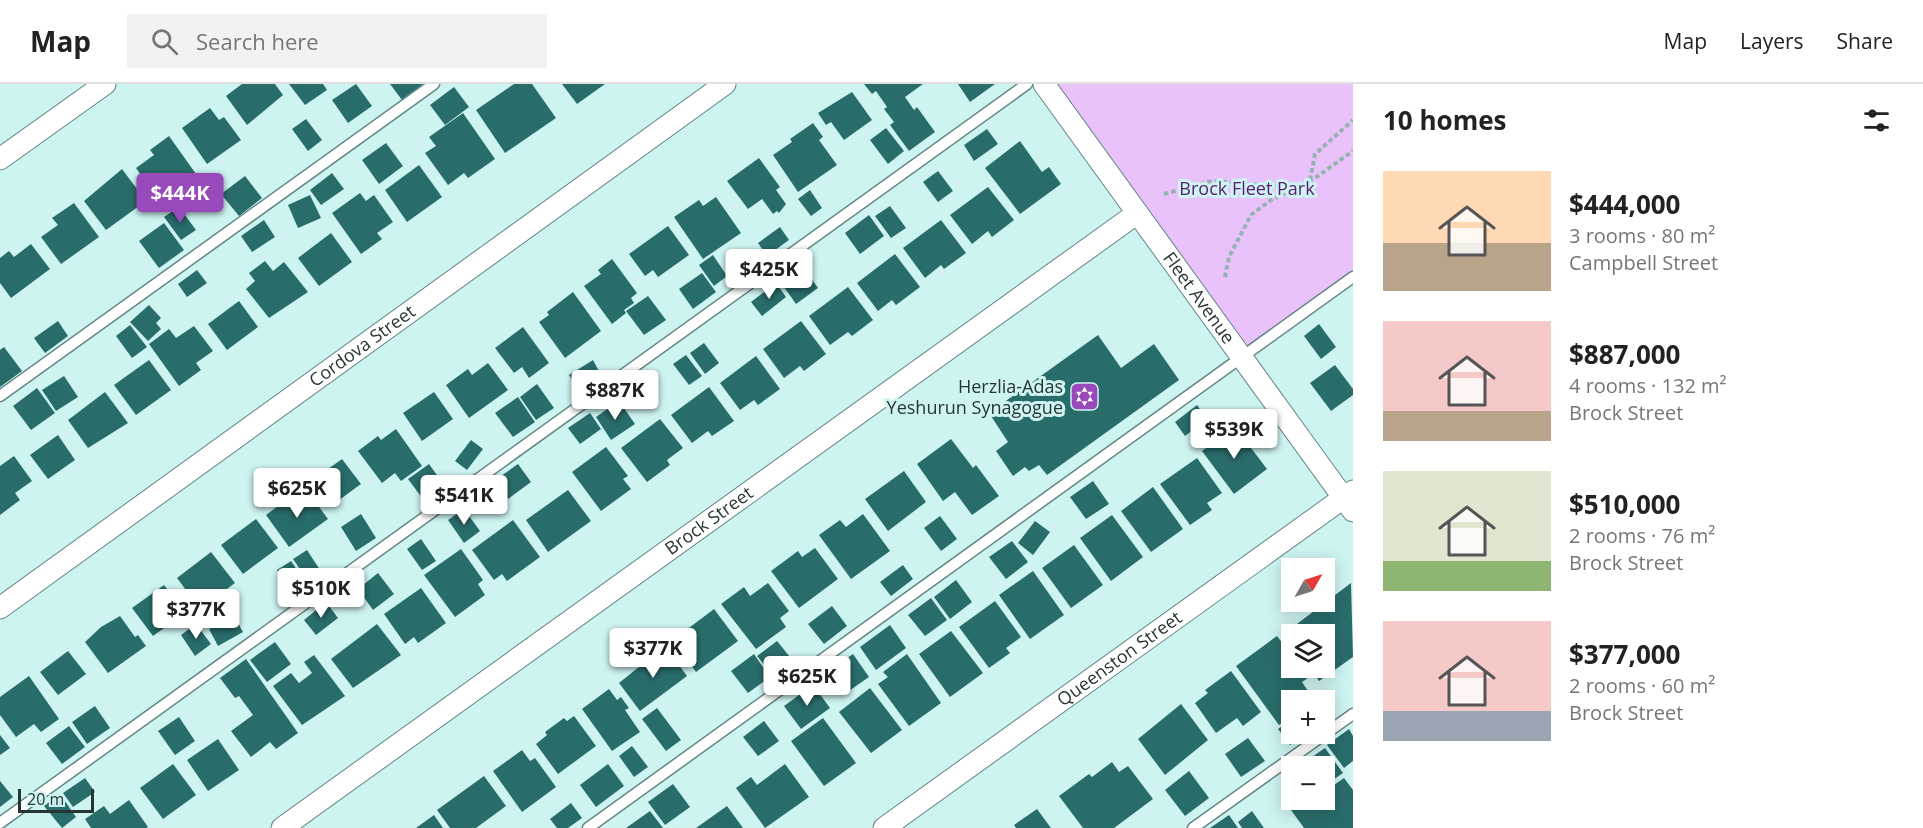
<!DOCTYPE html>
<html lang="en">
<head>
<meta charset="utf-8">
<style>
  body { margin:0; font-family:"Open Sans",sans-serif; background:#f2f2f2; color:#222; height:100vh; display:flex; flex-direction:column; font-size:22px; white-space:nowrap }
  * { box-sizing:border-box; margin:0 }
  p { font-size:20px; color:#767676 }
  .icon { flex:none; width:33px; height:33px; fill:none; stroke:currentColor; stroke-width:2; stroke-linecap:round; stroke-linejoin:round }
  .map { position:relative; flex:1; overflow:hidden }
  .details { display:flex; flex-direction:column; background:#fff; width:570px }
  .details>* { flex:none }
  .needle { width:39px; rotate:51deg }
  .controls { position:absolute; left:1281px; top:474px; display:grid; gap:12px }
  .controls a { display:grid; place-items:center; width:54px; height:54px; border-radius:0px; background:#fff; box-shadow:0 3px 15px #0003; font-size:30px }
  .scale { position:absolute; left:18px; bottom:15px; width:76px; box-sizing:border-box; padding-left:6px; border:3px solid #273635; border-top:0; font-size:16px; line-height:21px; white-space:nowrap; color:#273635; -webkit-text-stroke:4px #cef4f2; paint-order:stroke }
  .price { position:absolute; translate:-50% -51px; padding:0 14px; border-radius:6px; background:#fff; color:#222; font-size:20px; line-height:39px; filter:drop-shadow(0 2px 3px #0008) }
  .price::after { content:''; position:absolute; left:50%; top:36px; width:18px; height:14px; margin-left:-9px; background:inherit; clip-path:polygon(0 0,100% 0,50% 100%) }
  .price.selected { background:#994aba; color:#fff }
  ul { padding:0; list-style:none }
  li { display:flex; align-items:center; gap:18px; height:150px; padding:0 30px }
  li span { display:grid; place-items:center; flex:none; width:168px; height:120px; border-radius:0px; color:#555 }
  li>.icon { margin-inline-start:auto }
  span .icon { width:72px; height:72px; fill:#fffc; stroke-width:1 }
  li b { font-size:26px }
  h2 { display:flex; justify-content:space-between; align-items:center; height:72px; padding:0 30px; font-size:26px }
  header { display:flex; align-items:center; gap:36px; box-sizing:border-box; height:84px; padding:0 30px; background:#fff; border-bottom:2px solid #e0e0e0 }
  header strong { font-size:28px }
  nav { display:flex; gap:33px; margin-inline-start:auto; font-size:21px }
  .search { width:420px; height:54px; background:#f2f2f2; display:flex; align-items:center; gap:15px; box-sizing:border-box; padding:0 21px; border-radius:0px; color:#767676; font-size:22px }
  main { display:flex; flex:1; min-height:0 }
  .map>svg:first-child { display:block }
</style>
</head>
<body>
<header>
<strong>Map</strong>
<div class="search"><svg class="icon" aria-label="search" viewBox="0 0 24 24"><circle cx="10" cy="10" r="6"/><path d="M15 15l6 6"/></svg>Search here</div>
<nav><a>Map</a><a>Layers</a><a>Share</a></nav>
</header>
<main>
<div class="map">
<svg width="1353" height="744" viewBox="0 0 1353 744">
  <rect width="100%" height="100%" fill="#cef4f2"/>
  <polygon fill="#e9c1fb" points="1044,0 1353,0 1353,193 1241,274"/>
  <g fill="#296d6b">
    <polygon points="242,0 275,0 283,11 247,41 226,12"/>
    <polygon points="289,0 323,0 327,6 305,21"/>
    <polygon points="356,0 372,22 348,39 332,16"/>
    <polygon points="390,0 423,0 402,16"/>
    <polygon points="514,0 532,0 556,34 505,69 476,26"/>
    <polygon points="562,0 605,0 577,20"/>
    <polygon points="864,0 923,0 905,13 914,26 917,23 935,48 909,67 890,41 894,38 884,25 887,23 876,7 872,10"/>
    <polygon points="958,0 995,0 970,18"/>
    <polygon points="454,3 469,23 445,41 430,21"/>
    <polygon points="852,8 872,36 844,56 831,38 826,41 818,29"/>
    <polygon points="210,24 219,36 224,33 241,56 207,80 182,44"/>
    <polygon points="463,29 495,75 468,94 464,89 448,101 425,69 436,62 429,53"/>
    <polygon points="306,35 322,56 308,67 292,45"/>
    <polygon points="813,39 823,53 819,56 837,81 798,108 773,71 792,58 790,55"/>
    <polygon points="886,44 904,67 888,80 870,56"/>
    <polygon points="987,45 998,60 974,77 964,61"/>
    <polygon points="169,52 196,90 159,117 136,84 154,71 150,66"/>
    <polygon points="1020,57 1042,88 1049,83 1061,100 1020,130 985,84"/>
    <polygon points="386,59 403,82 379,100 362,76"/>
    <polygon points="759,74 780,103 776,106 786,120 779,129 777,127 773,130 762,115 748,125 727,97"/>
    <polygon points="419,81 442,113 407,138 385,106"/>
    <polygon points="122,85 146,117 106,146 84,117"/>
    <polygon points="938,87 953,107 938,118 923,98"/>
    <polygon points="332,89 344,105 321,121 310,106"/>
    <polygon points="245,92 262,114 239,132 221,110"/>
    <polygon points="988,103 1014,136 992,153 988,147 972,160 950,131"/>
    <polygon points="810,106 822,124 811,132 798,115"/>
    <polygon points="360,109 366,117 374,111 393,138 377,149 382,155 361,170 332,129"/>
    <polygon points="310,111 321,134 298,144 288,121"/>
    <polygon points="716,113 741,149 703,175 674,133 699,116 703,122"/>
    <polygon points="74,119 99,153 61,180 41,153 58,141 52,134"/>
    <polygon points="890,122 906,144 891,154 875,132"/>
    <polygon points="179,123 196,146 181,156 164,133"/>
    <polygon points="869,131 884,152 860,170 845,149"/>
    <polygon points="264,136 275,153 252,168 241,152"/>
    <polygon points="941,136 966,169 944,185 941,181 925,194 903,164"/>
    <polygon points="164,139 184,166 159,184 139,157"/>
    <polygon points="668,142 689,171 658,193 653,186 645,192 629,170"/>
    <polygon points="780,143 789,156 767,172 758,159"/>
    <polygon points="331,149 352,178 319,202 298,174"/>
    <polygon points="31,160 50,185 11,214 0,199 0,174 9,167 14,173"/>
    <polygon points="895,170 920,203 896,221 892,216 878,227 857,199"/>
    <polygon points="713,171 727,192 714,202 699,181"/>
    <polygon points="612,175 637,209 631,214 634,219 624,226 626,229 612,240 584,202 601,190 598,186"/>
    <polygon points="265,177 273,187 284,178 308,208 269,234 246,205 255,197 249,189"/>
    <polygon points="801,180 818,204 796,220 779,196"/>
    <polygon points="197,186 207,199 187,213 178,200"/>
    <polygon points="702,189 716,208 693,225 679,205"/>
    <polygon points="776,199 786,213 762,232 751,218"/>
    <polygon points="848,203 873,236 852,252 848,248 830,261 809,232"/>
    <polygon points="573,208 601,247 565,274 539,238 549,231 547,228"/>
    <polygon points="648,212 666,236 644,251 626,227"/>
    <polygon points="239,217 258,243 227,266 208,240"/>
    <polygon points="149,221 161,234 156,239 161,245 148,257 130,238"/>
    <polygon points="58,237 68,252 45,269 34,254"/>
    <polygon points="801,237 826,270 804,287 800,282 784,294 763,265"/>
    <polygon points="1319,240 1336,263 1321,275 1304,252"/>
    <polygon points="130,241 147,263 132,274 116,252"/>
    <polygon points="194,242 213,267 196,279 201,286 179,302 149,260 169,245 176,254"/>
    <polygon points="523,243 549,279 529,294 522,283 514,289 495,264"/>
    <polygon points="1098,251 1121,284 1154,260 1179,296 1047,391 1039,381 1029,387 1025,383 1013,392 996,367 1008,358 989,329"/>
    <polygon points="704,259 719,279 705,290 690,269"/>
    <polygon points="4,263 22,287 0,303 0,266"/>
    <polygon points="686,271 702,292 689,301 673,280"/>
    <polygon points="756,272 780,305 758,321 754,316 740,326 720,299"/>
    <polygon points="149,276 171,306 136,331 114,301"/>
    <polygon points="593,276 601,291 578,305 569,291"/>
    <polygon points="488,279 508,306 469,334 446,301 468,285 472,291"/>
    <polygon points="1335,281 1353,305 1353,311 1331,327 1310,299"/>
    <polygon points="64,292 78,313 56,327 42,306"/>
    <polygon points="537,300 554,324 536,336 520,313"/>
    <polygon points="709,303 734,337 712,352 708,347 692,359 671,331"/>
    <polygon points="37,304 55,329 31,346 13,322"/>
    <polygon points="105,308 128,339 88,364 68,336"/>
    <polygon points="434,308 453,335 422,357 403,329"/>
    <polygon points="518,313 535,338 513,353 495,329"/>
    <polygon points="619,317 635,340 611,356 596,333"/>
    <polygon points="1197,321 1207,335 1185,352 1175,338"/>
    <polygon points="590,329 601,345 580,360 568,344"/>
    <polygon points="660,335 683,364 667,376 670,381 647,398 621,364"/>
    <polygon points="1235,343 1267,385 1234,410 1202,367"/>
    <polygon points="396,345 422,382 401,397 395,389 382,399 358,367 378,352 381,356"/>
    <polygon points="58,351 75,376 48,395 30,371"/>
    <polygon points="951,355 973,384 976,381 999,412 972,431 955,408 943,417 917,380"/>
    <polygon points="471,356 483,365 467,386 455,377"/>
    <polygon points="606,363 628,392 623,395 631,405 601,427 572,388"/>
    <polygon points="14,372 32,397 15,409 20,416 0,431 0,382"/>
    <polygon points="1197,374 1222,409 1207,419 1212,426 1190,441 1160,400"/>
    <polygon points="342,375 361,400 335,419 317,393"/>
    <polygon points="429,380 444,401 423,415 408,395"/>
    <polygon points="518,380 531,398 508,415 494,397"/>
    <polygon points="904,387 926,418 888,447 865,415"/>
    <polygon points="1093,397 1109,420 1086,435 1070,413"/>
    <polygon points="1153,403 1183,445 1151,468 1121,427"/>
    <polygon points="568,406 591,437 548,468 526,436"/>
    <polygon points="308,408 328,435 289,463 266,431 286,416 290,420"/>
    <polygon points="464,425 480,447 464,459 448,436"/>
    <polygon points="361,430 376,454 356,467 341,443"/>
    <polygon points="863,430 890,467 851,495 819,451 840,436 846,443"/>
    <polygon points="1112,431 1143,473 1111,497 1080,454"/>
    <polygon points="940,432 957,455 941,467 924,444"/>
    <polygon points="256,435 278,464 243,490 221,461"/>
    <polygon points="513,436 540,473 507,497 502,490 494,496 472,466"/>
    <polygon points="1035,437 1050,448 1033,471 1018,459"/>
    <polygon points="421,455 436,477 422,486 407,465"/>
    <polygon points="1012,457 1028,478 1006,495 989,473"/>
    <polygon points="1074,461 1103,501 1071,524 1042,484"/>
    <polygon points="815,464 838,495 799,524 771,487 798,467 802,473"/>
    <polygon points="461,465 483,496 478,500 485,511 455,533 424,491"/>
    <polygon points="307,466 322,489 308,497 293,475"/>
    <polygon points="211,468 235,499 200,525 177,494"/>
    <polygon points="291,477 306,499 292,508 277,486"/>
    <polygon points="903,481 913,495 891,512 880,498"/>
    <polygon points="1033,487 1064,531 1030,555 999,511"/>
    <polygon points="378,489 394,510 373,526 358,505"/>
    <polygon points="956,496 972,518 950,535 934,513"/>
    <polygon points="768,499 789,527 780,534 786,543 756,565 721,520 744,503 750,512"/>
    <polygon points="1351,499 1353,573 1319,597 1310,584 1324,584 1324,550 1292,550 1292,558 1285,549"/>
    <polygon points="164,501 185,529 153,552 132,524"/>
    <polygon points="421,504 446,539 418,559 414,553 405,560 384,530"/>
    <polygon points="931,514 947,536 925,552 908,531"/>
    <polygon points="995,517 1021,553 1006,564 1010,569 989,584 959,543"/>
    <polygon points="326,518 338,534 316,551 304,536"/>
    <polygon points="832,522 847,542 824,560 808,540"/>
    <polygon points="714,525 738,557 696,588 673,556"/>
    <polygon points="120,532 135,553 138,551 146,562 108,589 85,558 101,543"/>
    <polygon points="234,532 243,548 218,562 209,545"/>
    <polygon points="196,540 211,560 195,572 181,551"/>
    <polygon points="377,540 401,571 353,604 331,575"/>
    <polygon points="890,541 906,564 876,586 860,563"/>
    <polygon points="951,547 983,589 950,613 919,570"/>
    <polygon points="1277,552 1292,572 1292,584 1300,584 1308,594 1302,598 1308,607 1292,616 1292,633 1279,641 1236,582"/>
    <polygon points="777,557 794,578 774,593 757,572"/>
    <polygon points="275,558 291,580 267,598 250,576"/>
    <polygon points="665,562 687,592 640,627 619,599"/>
    <polygon points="68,567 86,590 58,611 40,588"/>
    <polygon points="754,570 770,593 748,609 731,587"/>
    <polygon points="853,570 869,593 843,611 827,589"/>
    <polygon points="907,570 941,619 909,642 878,600 888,593 883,588"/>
    <polygon points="314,571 345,612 302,641 273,602 291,589 299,599 312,589 304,578"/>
    <polygon points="246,575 298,649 276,665 270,658 251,673 231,647 253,631 239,612 235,614 220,594"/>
    <polygon points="1231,587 1261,628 1243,642 1237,634 1216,649 1195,619 1208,609 1205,606"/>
    <polygon points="29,592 59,635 41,648 34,640 16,653 0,631 0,613"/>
    <polygon points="813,601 830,624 801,645 784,622"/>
    <polygon points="870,604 902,646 871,669 839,628"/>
    <polygon points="609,605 617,616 621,613 629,624 625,626 640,648 612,667 582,625"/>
    <polygon points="1181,620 1208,656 1165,691 1138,655"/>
    <polygon points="95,622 110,644 87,660 72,638"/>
    <polygon points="657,624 681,656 666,667 642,635"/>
    <polygon points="574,632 596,662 558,690 536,660 547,651 545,648 564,634 567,637"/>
    <polygon points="179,633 195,657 175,671 158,647"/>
    <polygon points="823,634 856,679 824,702 791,657"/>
    <polygon points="1292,635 1292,650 1305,650 1290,661 1278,645"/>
    <polygon points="764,637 779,657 758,672 743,653"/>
    <polygon points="69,642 85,663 62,680 46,659"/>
    <polygon points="1349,645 1353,652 1353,677 1344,684 1327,661"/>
    <polygon points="0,651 10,664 0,671"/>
    <polygon points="1248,654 1265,677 1241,693 1225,670"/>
    <polygon points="218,655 239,686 208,707 187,676"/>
    <polygon points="632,662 648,683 634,693 619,672"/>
    <polygon points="1325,664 1343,689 1324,702 1324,682 1302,680"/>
    <polygon points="522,666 530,677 535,674 556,703 522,728 493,687"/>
    <polygon points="1112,678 1119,688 1128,682 1153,715 1114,744 1083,744 1059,712 1089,690 1092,693"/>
    <polygon points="173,680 196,711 163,735 140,704"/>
    <polygon points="608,680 624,702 596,723 580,701"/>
    <polygon points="785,680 809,713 765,744 736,704 751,693 757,701"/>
    <polygon points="1189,687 1209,714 1185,732 1165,706"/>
    <polygon points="484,692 506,722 476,744 450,744 437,726"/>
    <polygon points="85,694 95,708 73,723 63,709"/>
    <polygon points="1344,694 1353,706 1353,744 1304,744 1291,726 1305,716 1324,716 1324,708"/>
    <polygon points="0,697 13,713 0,723"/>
    <polygon points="673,700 690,723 665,741 648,718"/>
    <polygon points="60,710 76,733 62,744 44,722"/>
    <polygon points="129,716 148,743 146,744 91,744 85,735 104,722 110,730"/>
    <polygon points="571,719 582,734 568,744 557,744 550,735"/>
    <polygon points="727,722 743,744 696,744"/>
    <polygon points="1037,725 1051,744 1016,744 1014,741"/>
    <polygon points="650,727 663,744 626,744"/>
    <polygon points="1252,727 1264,744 1242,744 1238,738"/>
    <polygon points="434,731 443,744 416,744"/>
    <polygon points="1229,731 1238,744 1210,744"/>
  </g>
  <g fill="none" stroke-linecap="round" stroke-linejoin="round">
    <defs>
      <g id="lane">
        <polyline points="0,312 434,0"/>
        <polyline points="0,739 1027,0"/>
        <polyline points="588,744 1353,193"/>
        <polyline points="1193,744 1353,630"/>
      </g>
      <g id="street">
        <path id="s1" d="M1044 0 1353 427"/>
        <polyline points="0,75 105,0"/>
        <path id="s2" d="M0 524 725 0"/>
        <path id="s3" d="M282 744 1136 130"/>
        <path id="s4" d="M884 744 1353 407"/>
      </g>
    </defs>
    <use href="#lane" stroke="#638684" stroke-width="13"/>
    <use href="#street" stroke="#638684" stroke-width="23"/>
    <g stroke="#95b3b1" stroke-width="4" stroke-dasharray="4.5 3" stroke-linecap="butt">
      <polyline points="1310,96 1315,70 1353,36"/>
      <polyline points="1164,110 1212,97 1293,103"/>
      <polyline points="1225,193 1229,173 1251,131 1271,116 1315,94 1353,67"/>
    </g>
    <use href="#lane" stroke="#fff" stroke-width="10"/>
    <use href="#street" stroke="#fff" stroke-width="21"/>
  </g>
  <defs>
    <symbol id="synagogue-square" viewBox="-11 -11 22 22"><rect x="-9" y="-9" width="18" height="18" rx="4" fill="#994aba" stroke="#cef4f2"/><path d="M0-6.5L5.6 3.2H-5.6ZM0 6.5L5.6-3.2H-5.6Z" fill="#fff"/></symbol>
  </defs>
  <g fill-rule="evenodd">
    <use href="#synagogue-square" x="1068" y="296" width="33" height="33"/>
  </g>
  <g text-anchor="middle" stroke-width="6" stroke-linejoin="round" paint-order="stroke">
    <g font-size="18" fill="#591c70" stroke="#cef4f2">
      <text x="1247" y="111">Brock Fleet Park</text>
    </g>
    <g font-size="18" fill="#273635" stroke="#cef4f2">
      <text dy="6" stroke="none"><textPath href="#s1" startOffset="264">Fleet Avenue</textPath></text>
      <text dy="6" stroke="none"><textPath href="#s2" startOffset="447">Cordova Street</textPath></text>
      <text dy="6" stroke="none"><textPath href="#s3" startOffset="526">Brock Street</textPath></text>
      <text dy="6" stroke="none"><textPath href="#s4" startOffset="290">Queenston Street</textPath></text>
    </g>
    <g font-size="18" fill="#273635" stroke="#cef4f2" text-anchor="end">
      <text x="1063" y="309">Herzlia-Adas<tspan x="1063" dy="21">Yeshurun Synagogue</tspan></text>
    </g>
  </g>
</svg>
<div class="controls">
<a><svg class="needle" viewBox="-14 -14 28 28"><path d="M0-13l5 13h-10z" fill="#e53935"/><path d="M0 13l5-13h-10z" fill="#767676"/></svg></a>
<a><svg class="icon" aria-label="layers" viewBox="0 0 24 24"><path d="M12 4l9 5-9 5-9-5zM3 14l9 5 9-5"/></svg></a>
<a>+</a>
<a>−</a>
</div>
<div class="scale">20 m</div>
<b class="price selected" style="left:180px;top:140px">$444K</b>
<b class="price" style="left:769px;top:216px">$425K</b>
<b class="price" style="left:615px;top:337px">$887K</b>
<b class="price" style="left:1234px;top:376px">$539K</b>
<b class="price" style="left:297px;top:435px">$625K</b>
<b class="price" style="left:464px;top:442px">$541K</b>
<b class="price" style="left:321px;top:535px">$510K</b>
<b class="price" style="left:196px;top:556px">$377K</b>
<b class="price" style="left:653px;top:595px">$377K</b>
<b class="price" style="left:807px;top:623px">$625K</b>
</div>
<section class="details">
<h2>10 homes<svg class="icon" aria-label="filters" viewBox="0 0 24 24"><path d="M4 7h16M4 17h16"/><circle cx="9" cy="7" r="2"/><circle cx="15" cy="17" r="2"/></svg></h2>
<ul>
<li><span style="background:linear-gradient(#ffd9b3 60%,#b9a48a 0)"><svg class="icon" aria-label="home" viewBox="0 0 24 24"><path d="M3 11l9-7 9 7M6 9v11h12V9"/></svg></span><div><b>$444,000</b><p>3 rooms · 80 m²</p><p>Campbell Street</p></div></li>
<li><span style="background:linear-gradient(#f6c9c9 75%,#b9a48a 0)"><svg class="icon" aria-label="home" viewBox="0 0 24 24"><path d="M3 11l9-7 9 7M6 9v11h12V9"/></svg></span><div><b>$887,000</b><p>4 rooms · 132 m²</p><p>Brock Street</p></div></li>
<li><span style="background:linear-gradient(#dfe7d0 75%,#8fb573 0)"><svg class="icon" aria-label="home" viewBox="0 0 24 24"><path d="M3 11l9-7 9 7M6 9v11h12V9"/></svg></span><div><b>$510,000</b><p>2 rooms · 76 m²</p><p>Brock Street</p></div></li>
<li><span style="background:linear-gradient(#f6c9c9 75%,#9aa5b1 0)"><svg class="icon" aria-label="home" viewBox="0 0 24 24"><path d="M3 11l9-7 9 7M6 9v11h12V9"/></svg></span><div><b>$377,000</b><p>2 rooms · 60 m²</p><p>Brock Street</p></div></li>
</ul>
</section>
</main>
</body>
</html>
